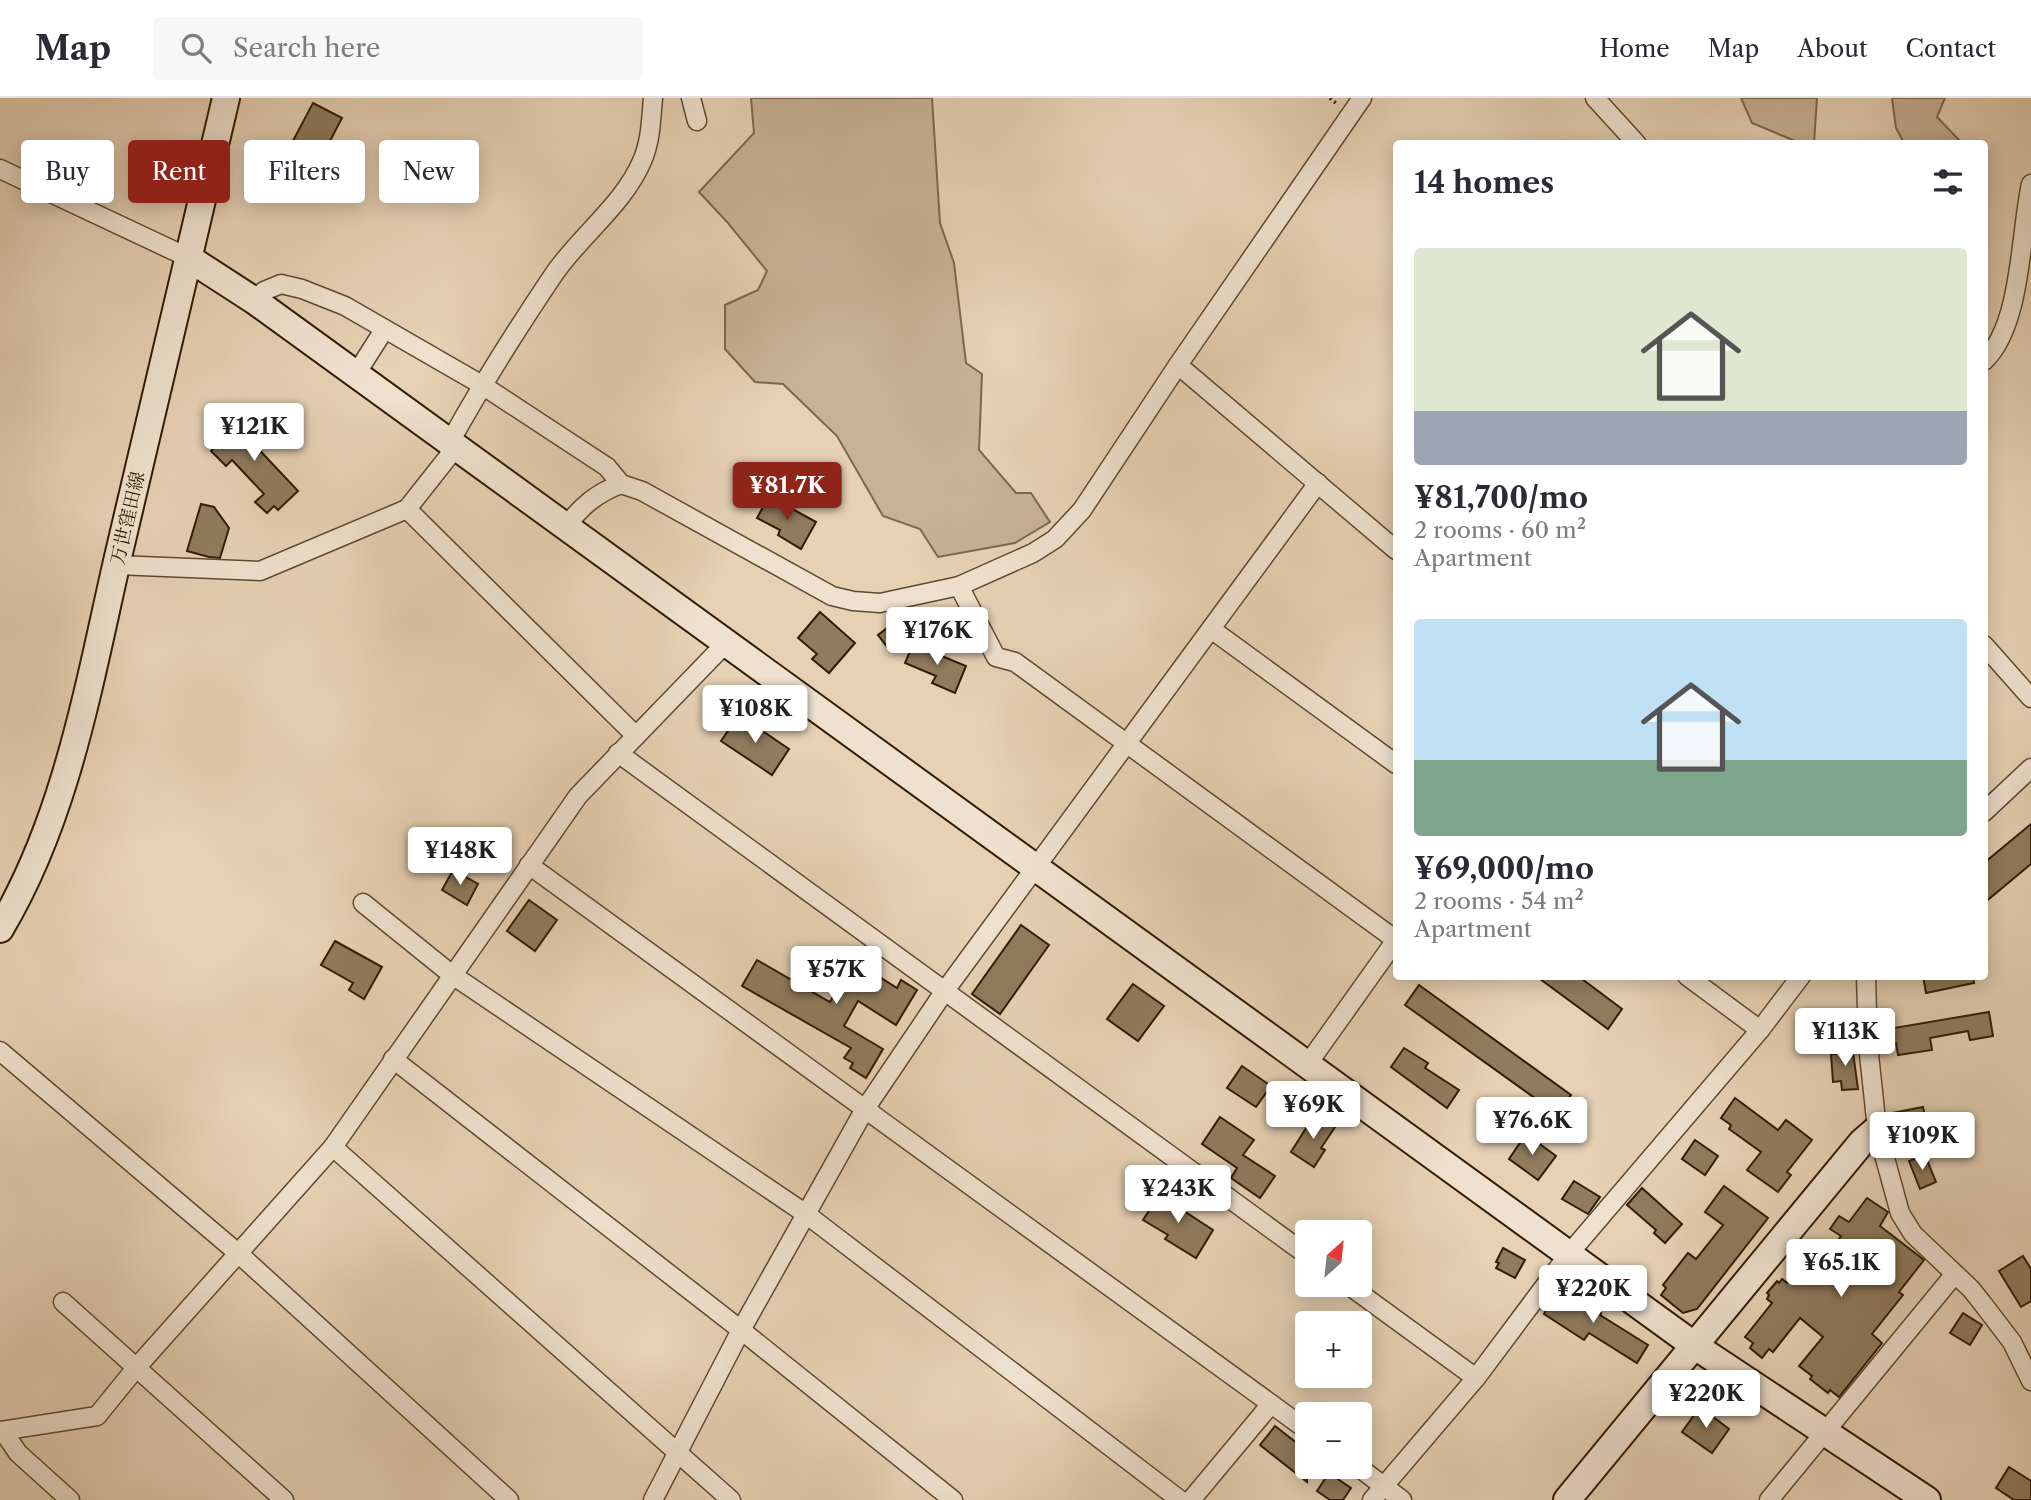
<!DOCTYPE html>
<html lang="en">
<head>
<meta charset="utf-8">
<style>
  body { margin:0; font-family:"Libre Caslon Text","Noto Serif JP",serif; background:#f7f7f7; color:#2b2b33; height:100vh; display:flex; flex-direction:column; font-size:26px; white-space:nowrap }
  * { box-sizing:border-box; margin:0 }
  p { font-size:23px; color:#7c7c81 }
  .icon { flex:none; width:38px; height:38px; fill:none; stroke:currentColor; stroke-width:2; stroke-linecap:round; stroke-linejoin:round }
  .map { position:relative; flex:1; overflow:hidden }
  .details { position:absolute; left:1393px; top:42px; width:595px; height:840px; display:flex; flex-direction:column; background:#fff; border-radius:7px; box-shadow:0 4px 18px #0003 }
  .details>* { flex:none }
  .banner { position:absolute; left:21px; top:42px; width:665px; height:63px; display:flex; gap:14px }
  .needle { width:46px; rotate:27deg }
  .fabs { position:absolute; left:1295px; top:1122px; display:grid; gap:14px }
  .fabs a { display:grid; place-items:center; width:77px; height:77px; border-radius:7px; background:#fff; box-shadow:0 4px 18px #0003; font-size:35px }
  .price { position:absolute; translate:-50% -60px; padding:0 16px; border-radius:7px; background:#fff; color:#222; font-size:23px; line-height:46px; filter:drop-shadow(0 2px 4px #0008) }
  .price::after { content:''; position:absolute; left:50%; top:42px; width:21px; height:16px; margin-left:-10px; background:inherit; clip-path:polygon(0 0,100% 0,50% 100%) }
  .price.on { background:#8f2418; color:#fff }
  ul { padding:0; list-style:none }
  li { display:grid; align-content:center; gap:14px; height:371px; padding:0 21px }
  li span { display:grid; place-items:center; height:217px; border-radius:7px; color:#555 }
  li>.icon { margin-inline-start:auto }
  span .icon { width:126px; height:126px; fill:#fffc; stroke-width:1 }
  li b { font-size:30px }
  h2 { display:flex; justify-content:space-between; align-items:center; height:84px; padding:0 21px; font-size:30px }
  .pill { padding:0 24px; border-radius:7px; background:#fff; box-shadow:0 4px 18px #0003; font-size:24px; line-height:63px }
  .pill.on { background:#8f2418; color:#fff }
  header { display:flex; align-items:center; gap:42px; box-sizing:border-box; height:98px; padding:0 35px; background:#fff; border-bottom:2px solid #e1e1e2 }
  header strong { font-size:33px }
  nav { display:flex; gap:38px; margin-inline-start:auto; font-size:24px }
  .search { width:490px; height:63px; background:#f7f7f7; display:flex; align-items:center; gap:18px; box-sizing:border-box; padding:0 24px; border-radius:7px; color:#7c7c81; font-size:26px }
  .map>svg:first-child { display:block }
</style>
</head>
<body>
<header>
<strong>Map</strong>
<div class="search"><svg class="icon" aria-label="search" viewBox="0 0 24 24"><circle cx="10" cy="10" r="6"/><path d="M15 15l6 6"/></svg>Search here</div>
<nav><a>Home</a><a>Map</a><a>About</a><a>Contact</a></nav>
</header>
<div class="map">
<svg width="2031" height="1402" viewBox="0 0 2031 1402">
  <rect width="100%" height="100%" fill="#e6d1b5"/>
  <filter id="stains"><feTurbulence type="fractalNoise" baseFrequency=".00286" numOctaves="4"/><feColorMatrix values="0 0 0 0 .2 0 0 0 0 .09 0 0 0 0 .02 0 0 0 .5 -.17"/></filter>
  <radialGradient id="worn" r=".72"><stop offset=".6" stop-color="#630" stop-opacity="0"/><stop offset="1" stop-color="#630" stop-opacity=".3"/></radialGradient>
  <g fill="#c7b296" stroke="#7c684b" stroke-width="2">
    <polygon points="751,0 932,0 940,125 954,165 966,265 982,276 979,352 1016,395 1031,395 1050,424 1015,445 938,459 920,431 883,418 837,338 783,286 755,284 725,251 725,207 758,192 767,173 728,125 699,94 754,35"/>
    <polygon points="1741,0 1817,0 1814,45 1800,45 1752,25"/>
    <polygon points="1892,0 1945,0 1937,19 1962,45 1904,45 1896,30"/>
  </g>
  <g fill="#907b5e" stroke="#321d00" stroke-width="2">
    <polygon points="313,5 342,20 316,70 287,54"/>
    <polygon points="252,318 264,330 251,343 298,393 278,412 274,408 267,415 255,404 264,396 232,362 226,368 211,353 227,337 223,333 236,320 241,324 245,320 248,323"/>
    <polygon points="769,398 816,424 801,451 778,437 780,432 757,420"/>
    <polygon points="201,406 214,409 229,430 220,460 209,459 187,453"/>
    <polygon points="820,514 855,545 829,575 812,561 817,556 798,540"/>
    <polygon points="907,515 917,529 888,550 878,537"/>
    <polygon points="913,546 966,568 955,595 932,585 936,578 905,565"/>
    <polygon points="739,617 789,651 772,677 721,643"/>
    <polygon points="2031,726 2031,766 1984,805 1984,765"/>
    <polygon points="453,772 478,786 467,807 442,792"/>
    <polygon points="529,802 557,822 535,853 507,833"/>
    <polygon points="1021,827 1049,847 1000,916 972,896"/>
    <polygon points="335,843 382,869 364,901 349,892 353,885 321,867"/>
    <polygon points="757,862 830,904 853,862 897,890 901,882 917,892 896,927 858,903 844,928 883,951 866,980 850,970 853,965 844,960 851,950 742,888"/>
    <polygon points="1536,878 1578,878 1622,911 1608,931"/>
    <polygon points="1923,878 1973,878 1974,885 1926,895"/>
    <polygon points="1133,886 1164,908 1138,943 1107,921"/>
    <polygon points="1419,887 1571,997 1557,1016 1405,907"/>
    <polygon points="1989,914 1993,938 1970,942 1968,933 1930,940 1932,952 1898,957 1896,945 1885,947 1882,932"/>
    <polygon points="1852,947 1858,991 1842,992 1841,983 1833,984 1831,956 1836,956 1835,950"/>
    <polygon points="1404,950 1428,965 1425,970 1459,992 1447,1010 1391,969"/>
    <polygon points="1242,968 1271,988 1256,1009 1227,990"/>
    <polygon points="1735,1000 1778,1032 1786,1022 1812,1042 1787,1074 1791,1077 1778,1094 1747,1072 1761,1054 1729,1031 1731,1027 1721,1020"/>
    <polygon points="1923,1009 1926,1023 1915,1029 1901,1032 1892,1031 1887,1016"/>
    <polygon points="1315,1016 1335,1029 1321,1050 1325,1052 1314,1069 1291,1054"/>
    <polygon points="1220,1019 1254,1042 1243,1057 1275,1078 1260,1100 1231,1080 1237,1070 1202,1046"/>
    <polygon points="1526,1036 1556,1058 1538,1082 1509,1061"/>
    <polygon points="1695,1042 1718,1058 1705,1077 1682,1061"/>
    <polygon points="1925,1057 1936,1084 1920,1091 1909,1063"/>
    <polygon points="1574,1083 1600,1099 1588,1116 1562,1101"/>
    <polygon points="1724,1088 1768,1120 1697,1211 1683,1215 1661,1197 1666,1190 1663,1187 1688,1155 1696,1161 1723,1127 1705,1114"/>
    <polygon points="1642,1090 1682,1126 1665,1145 1654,1135 1656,1132 1627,1107"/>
    <polygon points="1161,1094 1185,1110 1184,1113 1213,1132 1196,1160 1165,1141 1168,1137 1143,1122"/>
    <polygon points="1867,1100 1888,1114 1880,1128 1924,1162 1899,1194 1903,1197 1872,1236 1882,1245 1839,1299 1830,1292 1828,1295 1810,1281 1812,1278 1799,1268 1823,1239 1800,1220 1773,1254 1769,1251 1762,1260 1750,1250 1753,1245 1745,1239 1772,1205 1767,1201 1769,1197 1767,1195 1777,1183 1779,1185 1782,1181 1787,1185 1812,1152 1825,1161 1841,1138 1830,1131 1839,1118 1849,1124"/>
    <polygon points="1503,1150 1525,1162 1515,1180 1496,1170 1499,1165 1496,1164"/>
    <polygon points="2023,1158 2031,1171 2031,1203 2021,1209 1999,1173"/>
    <polygon points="1561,1189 1601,1215 1600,1217 1648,1247 1637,1265 1589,1235 1584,1242 1544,1216"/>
    <polygon points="1963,1215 1982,1227 1970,1247 1950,1235"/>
    <polygon points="1700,1309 1729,1331 1712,1355 1682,1334"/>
    <polygon points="1275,1328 1307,1353 1307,1384 1260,1347"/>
    <polygon points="2009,1369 2031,1383 2031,1402 2014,1402 1996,1390"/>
    <polygon points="1329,1375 1351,1390 1343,1402 1330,1402 1317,1393"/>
  </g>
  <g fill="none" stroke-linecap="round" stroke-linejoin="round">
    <defs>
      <g id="street">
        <polyline points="691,0 697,23"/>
        <polyline points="1595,0 1637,46"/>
        <polyline points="0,71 187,159"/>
        <polyline points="255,203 264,193 281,186 302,191 345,208 482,287 607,369 621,386 642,393 832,498 853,503 880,505 959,488 1033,455 1055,441 1082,412 1178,267 1362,0"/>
        <path d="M1984 263C2022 227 2020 136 2031 86"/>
        <polyline points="1178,267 1396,452"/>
        <polyline points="356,276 384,232"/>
        <path d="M450 344C482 286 517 231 554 176 580 138 624 106 642 63 651 43 651 21 653 0"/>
        <polyline points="407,411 636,638"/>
        <path d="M566 429C581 408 597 395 621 386"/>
        <polyline points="116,467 260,473 407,411 456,349"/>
        <polyline points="959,488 996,559 1015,564 1396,842"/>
        <polyline points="1211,531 1396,666"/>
        <polyline points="1984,547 2031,600"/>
        <polyline points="618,655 1307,1157"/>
        <polyline points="1984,714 2031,670"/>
        <polyline points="529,767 1307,1332"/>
        <polyline points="363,805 451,876 806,1116 1180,1402"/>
        <polyline points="1687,878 1760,932"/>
        <polyline points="1866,878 1868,947 1877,1031 1900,1115 1913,1136 1971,1191 1983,1206 2012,1244 2031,1283"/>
        <polyline points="0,953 239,1156 509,1402"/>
        <polyline points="393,961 741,1232 953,1402"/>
        <polyline points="1307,967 1396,842"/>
        <polyline points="333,1049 731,1402"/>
        <polyline points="1347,1186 1476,1280"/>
        <polyline points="63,1204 284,1402"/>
        <polyline points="0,1333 97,1318 136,1270 333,1049 578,698 726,545"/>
        <polyline points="3,1333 18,1355 70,1402"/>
        <polyline points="1357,1368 1402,1402"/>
        <polyline points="653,1402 741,1232 865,1011 944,894 1318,385"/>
        <polyline points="1191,1402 1271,1306"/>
        <polyline points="1372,1402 1476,1280 1568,1157 1760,932 1801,878"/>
        <polyline points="1769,1402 1954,1177"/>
      </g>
      <g id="secondary">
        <polyline points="187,159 255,203 1695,1248 1927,1402"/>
        <path d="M0 831C67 719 89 585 118 459 153 306 189 153 226 0"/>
        <polyline points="1567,1402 1862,1044 1877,1031"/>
      </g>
    </defs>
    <use href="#street" stroke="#5f4a2d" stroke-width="21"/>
    <use href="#secondary" stroke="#321d00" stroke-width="30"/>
    <polyline stroke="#321d00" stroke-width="3.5" stroke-dasharray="2 3.5" stroke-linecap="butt" points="1330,0 1338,7"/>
    <use href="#street" stroke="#efe1cf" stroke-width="18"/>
    <use href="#secondary" stroke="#efe1cf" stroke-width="26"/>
  </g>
  <g text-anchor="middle" stroke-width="6" stroke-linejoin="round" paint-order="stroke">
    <g font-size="19" fill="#321d00" stroke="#efe1cf">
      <text transform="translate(127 420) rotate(-77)" y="7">万世窪田線</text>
    </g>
  </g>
  <rect width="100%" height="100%" filter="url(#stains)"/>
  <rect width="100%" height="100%" fill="url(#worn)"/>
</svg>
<div class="fabs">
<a><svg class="needle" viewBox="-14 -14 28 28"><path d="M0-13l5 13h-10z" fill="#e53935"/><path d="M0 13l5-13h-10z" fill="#7c7c81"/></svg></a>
<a>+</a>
<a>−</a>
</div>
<b class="price" style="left:254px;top:365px">¥121K</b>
<b class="price on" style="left:787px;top:424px">¥81.7K</b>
<b class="price" style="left:937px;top:569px">¥176K</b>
<b class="price" style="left:755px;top:647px">¥108K</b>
<b class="price" style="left:460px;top:789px">¥148K</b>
<b class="price" style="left:836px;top:908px">¥57K</b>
<b class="price" style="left:1845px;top:970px">¥113K</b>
<b class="price" style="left:1313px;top:1043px">¥69K</b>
<b class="price" style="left:1532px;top:1059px">¥76.6K</b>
<b class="price" style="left:1922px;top:1074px">¥109K</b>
<b class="price" style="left:1178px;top:1127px">¥243K</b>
<b class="price" style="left:1841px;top:1201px">¥65.1K</b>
<b class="price" style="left:1593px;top:1227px">¥220K</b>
<b class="price" style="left:1706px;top:1332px">¥220K</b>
<div class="banner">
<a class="pill">Buy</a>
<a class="pill on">Rent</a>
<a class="pill">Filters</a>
<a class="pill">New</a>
</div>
<section class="details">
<h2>14 homes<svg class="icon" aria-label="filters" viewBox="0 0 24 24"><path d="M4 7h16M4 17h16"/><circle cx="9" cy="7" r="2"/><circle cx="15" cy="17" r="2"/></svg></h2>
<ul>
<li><span style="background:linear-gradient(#dfe7d0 75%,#9aa5b1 0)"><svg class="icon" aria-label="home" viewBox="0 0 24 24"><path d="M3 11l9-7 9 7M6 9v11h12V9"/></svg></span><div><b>¥81,700/mo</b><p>2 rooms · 60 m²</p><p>Apartment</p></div></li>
<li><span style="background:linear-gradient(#bfe0f5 65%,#7fa58c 0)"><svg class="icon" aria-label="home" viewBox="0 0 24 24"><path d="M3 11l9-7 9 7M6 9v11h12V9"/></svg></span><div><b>¥69,000/mo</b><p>2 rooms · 54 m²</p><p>Apartment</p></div></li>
</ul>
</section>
</div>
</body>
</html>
